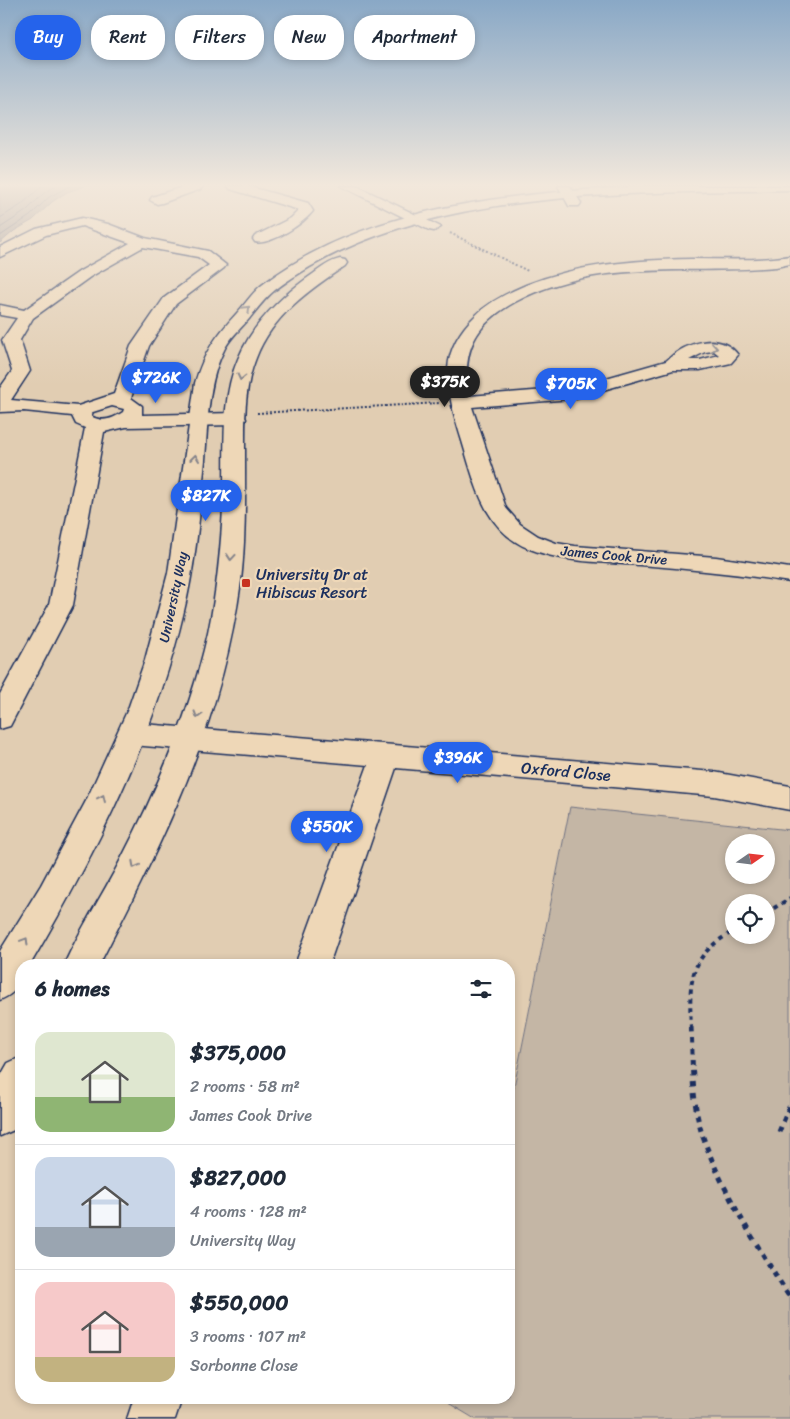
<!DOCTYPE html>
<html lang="en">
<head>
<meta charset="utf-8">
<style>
  body { margin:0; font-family:Sriracha,sans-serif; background:#f2f2f3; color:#1f2937; height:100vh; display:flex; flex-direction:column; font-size:19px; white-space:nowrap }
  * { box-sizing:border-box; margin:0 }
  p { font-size:16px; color:#747a83 }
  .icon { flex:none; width:28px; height:28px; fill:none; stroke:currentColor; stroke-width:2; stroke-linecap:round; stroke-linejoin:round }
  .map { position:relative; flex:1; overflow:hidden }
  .sheet { position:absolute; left:15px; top:959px; width:500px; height:445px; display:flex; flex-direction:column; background:#fff; border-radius:20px; box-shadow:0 2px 8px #0003 }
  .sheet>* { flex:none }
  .guide { position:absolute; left:15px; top:15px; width:500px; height:45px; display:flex; gap:10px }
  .needle { width:32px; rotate:76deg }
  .tools { position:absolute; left:725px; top:834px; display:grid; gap:10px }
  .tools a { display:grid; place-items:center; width:50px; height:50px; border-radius:50%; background:#fff; box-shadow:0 2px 8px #0003; font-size:25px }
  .price { position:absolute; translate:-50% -42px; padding:0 11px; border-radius:18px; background:#2563eb; color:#fff; font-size:16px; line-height:32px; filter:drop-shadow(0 1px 2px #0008) }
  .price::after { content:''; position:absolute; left:50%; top:30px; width:15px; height:11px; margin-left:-8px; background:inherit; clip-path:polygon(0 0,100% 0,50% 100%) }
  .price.current { background:#222; color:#fff }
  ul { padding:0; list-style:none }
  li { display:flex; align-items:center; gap:15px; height:125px; padding:0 20px }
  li+li { border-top:1px solid #e0e1e3 }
  li span { display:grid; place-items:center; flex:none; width:140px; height:100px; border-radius:15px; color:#555 }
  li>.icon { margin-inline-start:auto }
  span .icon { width:60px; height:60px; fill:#fffc; stroke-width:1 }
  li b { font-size:21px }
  h2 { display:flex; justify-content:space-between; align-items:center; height:60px; padding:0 20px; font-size:21px }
  .chip { padding:0 18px; border-radius:20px; background:#fff; box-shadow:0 2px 8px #0003; font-size:18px; line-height:45px }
  .chip.current { background:#2563eb; color:#fff }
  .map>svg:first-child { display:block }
</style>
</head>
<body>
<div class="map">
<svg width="790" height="1419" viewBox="0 0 790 1419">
  <rect width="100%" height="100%" fill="#e1cdb2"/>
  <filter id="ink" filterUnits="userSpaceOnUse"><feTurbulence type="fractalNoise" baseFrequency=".02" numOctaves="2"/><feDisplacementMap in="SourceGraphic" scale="10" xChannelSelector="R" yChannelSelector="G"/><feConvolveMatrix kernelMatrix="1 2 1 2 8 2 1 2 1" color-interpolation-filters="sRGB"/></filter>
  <g filter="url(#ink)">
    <path fill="#c4b6a5" stroke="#707282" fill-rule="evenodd" d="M570 807 790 830V1419H475L450 1404 451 1398H509V1112ZM734 842H766V875H734ZM734 902H766V935H734Z"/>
    <polygon fill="#9b9593" stroke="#686c7e" points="4,186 85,186 67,192 52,202 33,220 14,231 0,243 0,189"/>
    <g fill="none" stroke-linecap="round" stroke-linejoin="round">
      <g stroke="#4e5873" stroke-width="1">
        <polyline points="0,218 21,205 42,186"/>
        <polyline points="0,228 26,211 44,193 56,186"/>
        <polyline points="0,236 30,216 49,197 70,186"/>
      </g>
      <defs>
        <g id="minor">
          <polygon points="185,186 203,186 201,189 162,203 157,204 150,200 152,197"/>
          <path d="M228 186H247L308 203 313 211C304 223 270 246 255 242L253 239 255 236 291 218 299 210 230 189Z"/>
          <polygon points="558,186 570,186 581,203 579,206 569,206"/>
          <path d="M82 218 108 224 145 238 208 251 226 265 224 268 176 304 149 346 131 398 142 406V415L236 413 243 415 246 419 243 423 236 425 126 427 104 432 73 605 10 726 0 729V694L49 605 85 428 76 424 72 416 24 411 0 412V388L12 371 2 340 17 318 0 315V305L24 310 80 271 130 243 82 226 46 235 0 257V247L36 229ZM143 247 198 257 209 265 164 298 131 346 114 394 78 406 11 400 30 371 20 340 33 318 90 277ZM112 406 124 409 123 412C113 419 102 423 91 416L93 412Z"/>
          <path d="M790 256V264L776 267C688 275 597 258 515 302 475 324 461 351 469 396L571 388 666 361C684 343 720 330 738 355L731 363 700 370H673L572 399 472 407 506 508 520 524 538 536 556 543 575 546 716 557 790 568V582C740 574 690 569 640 565 603 562 565 563 530 549 484 531 475 483 462 441 455 418 447 393 448 369 449 349 460 330 475 316 489 302 507 293 526 285 578 264 635 260 691 259 724 259 757 261 790 256ZM714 351 719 355 700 360H689L705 352Z"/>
          <polygon points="132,723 714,772 790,786 790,810 714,796 396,768 329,965 295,965 368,765 132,745 122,741 118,734 122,727"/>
          <polygon points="134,1398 182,1398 175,1419 127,1419"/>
        </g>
        <polygon id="tertiary" points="341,186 357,186 441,227 434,231 429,230"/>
        <g id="secondary">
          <path d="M644 186H790V190C624 194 413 186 275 290 265 298 257 309 249 319 241 328 231 337 225 348 207 382 208 423 205 460 200 510 196 562 184 611 155 737 95 854 30 965H21C21 984 18 992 0 1000V951L41 885 86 801 128 709 145 660 168 573 195 383C204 352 216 336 237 313 245 304 253 292 262 285 369 203 515 194 644 186Z"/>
          <path d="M340 259 345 260 347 263 345 266C309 290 272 316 256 358 244 387 245 419 245 450 245 493 246 537 241 581 222 724 164 839 99 965H64C80 929 102 896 120 861 158 788 190 713 208 633 218 585 222 536 224 488 225 445 221 398 238 359 253 323 281 296 313 274 321 268 330 261 340 259Z"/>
          <polygon points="21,1057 21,1115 14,1130 0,1136 0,1077 8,1063"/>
        </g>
      </defs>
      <use href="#minor" stroke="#1b2f5e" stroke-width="3"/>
      <use href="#tertiary" stroke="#1b2f5e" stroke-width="3"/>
      <use href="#secondary" stroke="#1b2f5e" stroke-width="3"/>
      <g stroke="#1b2f5e" stroke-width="2" stroke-dasharray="2 2" stroke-linecap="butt">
        <polyline points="450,233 528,271"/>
        <polyline points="257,413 440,403"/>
      </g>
      <g stroke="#1b2f5e" stroke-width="4" stroke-dasharray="4.5 4.5" stroke-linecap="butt">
        <polyline points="766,913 790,898"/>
        <path d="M691 1029C689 981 688 956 734 931"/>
      </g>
      <g stroke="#1b2f5e" stroke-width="5" stroke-dasharray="5.5 5.5" stroke-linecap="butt">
        <path d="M691 1027C693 1064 691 1102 703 1137 724 1196 758 1246 790 1298"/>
        <polyline points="779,1132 790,1105"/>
      </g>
      <use href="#minor" fill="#eed7b7" fill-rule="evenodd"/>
      <use href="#tertiary" fill="#eed7b7" fill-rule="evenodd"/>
      <use href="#secondary" fill="#eed7b7" fill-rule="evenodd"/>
    </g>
    <defs><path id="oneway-chevron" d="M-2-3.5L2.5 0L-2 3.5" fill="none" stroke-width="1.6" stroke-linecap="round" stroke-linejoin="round" transform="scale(1.25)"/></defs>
    <g stroke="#84838a">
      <use href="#oneway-chevron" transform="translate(247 309) rotate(-46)"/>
      <use href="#oneway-chevron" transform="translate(714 348) rotate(8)"/>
      <use href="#oneway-chevron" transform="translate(241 377) rotate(103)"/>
      <use href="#oneway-chevron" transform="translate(195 458) rotate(-83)"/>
      <use href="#oneway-chevron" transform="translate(231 557) rotate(95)"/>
      <use href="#oneway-chevron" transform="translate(198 715) rotate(106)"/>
      <use href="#oneway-chevron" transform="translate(102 798) rotate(-65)"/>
      <use href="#oneway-chevron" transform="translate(135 865) rotate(118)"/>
      <use href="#oneway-chevron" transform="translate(25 941) rotate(-59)"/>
    </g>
  </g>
  <linearGradient id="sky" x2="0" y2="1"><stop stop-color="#89a8c6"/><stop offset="0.48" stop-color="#f2e8dc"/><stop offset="1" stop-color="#f2e8dc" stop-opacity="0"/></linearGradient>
  <rect width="790" height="385" fill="url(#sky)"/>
  <rect fill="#c8321e" stroke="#eed7b7" stroke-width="2" x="241" y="578" width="10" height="10" rx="2.5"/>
  <g text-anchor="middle" stroke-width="4.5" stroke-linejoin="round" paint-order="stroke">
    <g font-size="14" fill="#1b2f5e" stroke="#eed7b7">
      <text transform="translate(614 555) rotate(5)" y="5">James Cook Drive</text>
      <text transform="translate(173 597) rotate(-78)" y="5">University Way</text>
    </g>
    <g font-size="16" fill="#1b2f5e" stroke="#eed7b7" text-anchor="start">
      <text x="256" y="580">University Dr at<tspan x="256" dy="18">Hibiscus Resort</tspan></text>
    </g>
    <g font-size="16" fill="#1b2f5e" stroke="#eed7b7">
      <text transform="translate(566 771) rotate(5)" y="6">Oxford Close</text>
    </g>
  </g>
</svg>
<div class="tools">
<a><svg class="needle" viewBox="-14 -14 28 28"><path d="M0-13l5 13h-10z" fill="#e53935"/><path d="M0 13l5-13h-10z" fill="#747a83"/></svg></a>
<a><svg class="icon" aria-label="locate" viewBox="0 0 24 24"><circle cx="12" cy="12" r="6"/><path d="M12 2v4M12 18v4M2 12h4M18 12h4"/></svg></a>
</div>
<b class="price" style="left:156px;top:404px">$726K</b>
<b class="price current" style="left:445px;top:408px">$375K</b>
<b class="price" style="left:571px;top:410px">$705K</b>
<b class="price" style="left:206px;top:522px">$827K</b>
<b class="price" style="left:458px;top:784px">$396K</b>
<b class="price" style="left:327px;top:853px">$550K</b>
<div class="guide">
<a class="chip current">Buy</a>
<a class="chip">Rent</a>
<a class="chip">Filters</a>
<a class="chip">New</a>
<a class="chip">Apartment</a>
</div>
<section class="sheet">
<h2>6 homes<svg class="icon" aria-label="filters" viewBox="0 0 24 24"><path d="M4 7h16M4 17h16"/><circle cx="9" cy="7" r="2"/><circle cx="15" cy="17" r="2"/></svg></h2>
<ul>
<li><span style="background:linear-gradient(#dfe7d0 65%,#8fb573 0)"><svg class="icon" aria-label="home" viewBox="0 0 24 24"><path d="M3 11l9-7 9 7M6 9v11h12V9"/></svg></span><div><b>$375,000</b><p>2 rooms · 58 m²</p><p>James Cook Drive</p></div></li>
<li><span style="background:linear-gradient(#c9d6e8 70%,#9aa5b1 0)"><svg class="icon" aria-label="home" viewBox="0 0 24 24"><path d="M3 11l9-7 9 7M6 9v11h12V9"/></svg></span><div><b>$827,000</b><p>4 rooms · 128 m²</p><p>University Way</p></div></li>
<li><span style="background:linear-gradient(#f6c9c9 75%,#c2b280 0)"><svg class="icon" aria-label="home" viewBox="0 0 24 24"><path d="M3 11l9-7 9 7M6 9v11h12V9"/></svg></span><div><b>$550,000</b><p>3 rooms · 107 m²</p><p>Sorbonne Close</p></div></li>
</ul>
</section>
</div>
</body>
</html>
